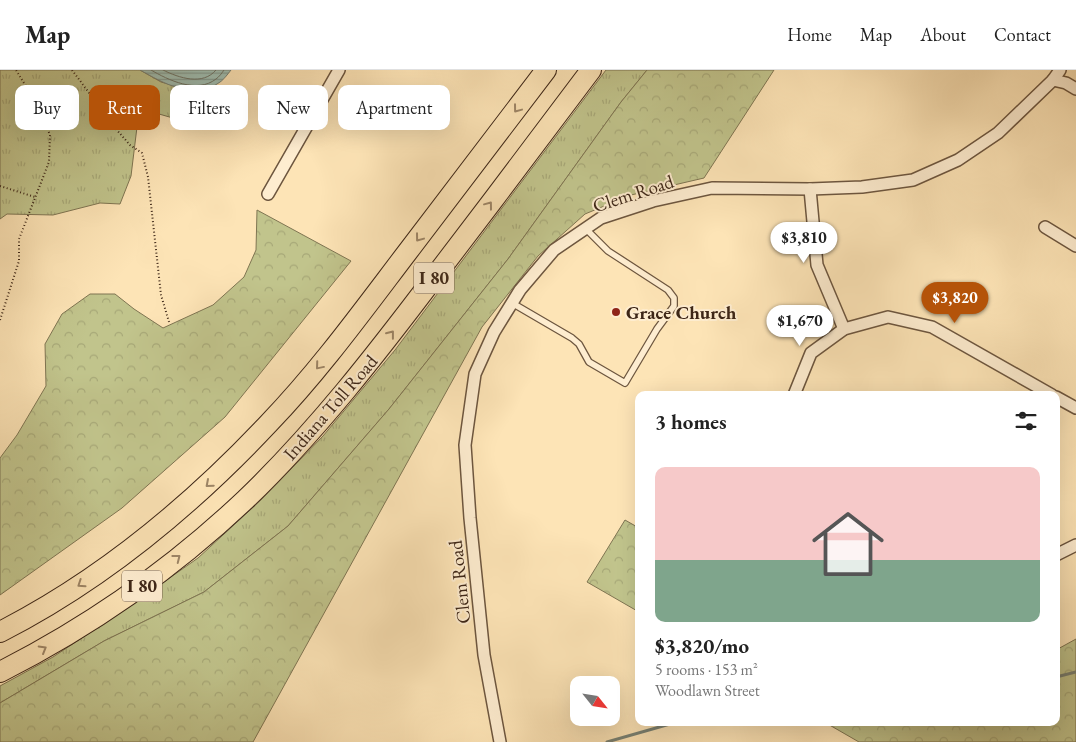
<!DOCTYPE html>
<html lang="en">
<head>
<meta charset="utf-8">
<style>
  body { margin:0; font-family:"EB Garamond",serif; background:#f6f6f6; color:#222; height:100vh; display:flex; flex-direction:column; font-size:19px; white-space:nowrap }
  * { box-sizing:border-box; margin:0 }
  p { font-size:16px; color:#767676 }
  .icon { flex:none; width:28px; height:28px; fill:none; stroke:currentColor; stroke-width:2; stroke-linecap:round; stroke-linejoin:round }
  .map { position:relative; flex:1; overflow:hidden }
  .side { position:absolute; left:635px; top:321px; width:425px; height:335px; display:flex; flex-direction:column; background:#fff; border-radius:10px; box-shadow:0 5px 20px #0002 }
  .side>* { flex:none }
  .top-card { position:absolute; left:15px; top:15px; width:475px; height:45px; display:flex; gap:10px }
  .needle { width:32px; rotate:120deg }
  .tools { position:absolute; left:570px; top:606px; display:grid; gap:10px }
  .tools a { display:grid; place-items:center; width:50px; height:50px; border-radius:10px; background:#fff; box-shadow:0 5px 20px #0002; font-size:25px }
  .price { position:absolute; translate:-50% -42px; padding:0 11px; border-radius:18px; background:#fff; color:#222; font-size:16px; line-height:32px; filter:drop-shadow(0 1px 2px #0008) }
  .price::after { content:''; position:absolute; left:50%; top:30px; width:15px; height:11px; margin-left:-8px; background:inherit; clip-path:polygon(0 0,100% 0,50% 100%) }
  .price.selected { background:#b45309; color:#fff }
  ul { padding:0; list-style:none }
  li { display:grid; align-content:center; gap:10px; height:265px; padding:0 20px }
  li+li { border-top:1px solid #e0e0e0 }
  li span { display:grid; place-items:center; height:155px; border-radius:10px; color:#555 }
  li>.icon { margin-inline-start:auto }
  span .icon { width:90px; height:90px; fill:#fffc; stroke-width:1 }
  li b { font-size:21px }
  h2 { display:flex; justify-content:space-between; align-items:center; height:60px; padding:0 20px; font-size:21px }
  .pill { padding:0 18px; border-radius:10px; background:#fff; box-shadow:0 5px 20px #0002; font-size:18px; line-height:45px }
  .pill.selected { background:#b45309; color:#fff }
  header { display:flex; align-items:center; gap:30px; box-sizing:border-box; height:70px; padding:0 25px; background:#fff; border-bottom:1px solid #e0e0e0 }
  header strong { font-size:24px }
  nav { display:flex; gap:28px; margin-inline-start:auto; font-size:18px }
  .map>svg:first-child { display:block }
</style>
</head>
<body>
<header>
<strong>Map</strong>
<nav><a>Home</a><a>Map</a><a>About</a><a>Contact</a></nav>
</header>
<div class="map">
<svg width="1076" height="672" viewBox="0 0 1076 672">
  <defs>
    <pattern id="grass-tufts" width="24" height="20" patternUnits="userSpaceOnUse" patternTransform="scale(1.25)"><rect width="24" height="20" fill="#c1c48c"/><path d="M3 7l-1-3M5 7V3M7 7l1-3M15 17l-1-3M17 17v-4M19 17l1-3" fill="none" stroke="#a7a878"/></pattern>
    <pattern id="forest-crowns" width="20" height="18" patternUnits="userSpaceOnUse" patternTransform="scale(1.25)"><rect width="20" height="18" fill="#c1c48c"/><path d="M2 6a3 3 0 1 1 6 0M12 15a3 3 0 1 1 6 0" fill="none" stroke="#a7a878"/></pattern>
    <pattern id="water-rules" width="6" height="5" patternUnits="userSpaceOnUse" patternTransform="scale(1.25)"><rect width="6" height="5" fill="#a0beb2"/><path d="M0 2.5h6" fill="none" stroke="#849a90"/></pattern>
  </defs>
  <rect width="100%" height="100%" fill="#fde4b6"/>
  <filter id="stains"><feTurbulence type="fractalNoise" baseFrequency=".004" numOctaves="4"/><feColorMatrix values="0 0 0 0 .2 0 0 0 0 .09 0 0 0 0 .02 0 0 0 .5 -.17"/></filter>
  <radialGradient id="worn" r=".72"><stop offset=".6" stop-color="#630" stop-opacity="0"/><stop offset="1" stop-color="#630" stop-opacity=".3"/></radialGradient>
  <g fill="url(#grass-tufts)" stroke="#7f7552">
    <polygon points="0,0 140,0 161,12 193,21 206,20 187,52 159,44 137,57 131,106 120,134 100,133 53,145 7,144 0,149"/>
    <polygon points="606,0 647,0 621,32 508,189 389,339 288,456 204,522 104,571 0,633 0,616 53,587 124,540 198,488 261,430 323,366 395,280"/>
  </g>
  <g fill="url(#forest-crowns)" stroke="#7f7552">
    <polygon points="647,0 774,0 704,108 631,125 585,144 538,186 482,257 253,672 0,672 0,633 104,571 204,522 288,456 389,339 508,189 621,32"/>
    <polygon points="257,140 351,191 225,347 122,438 0,525 0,388 17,365 46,316 45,274 62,244 90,224 115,224 134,239 163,258 213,235 244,207 256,180"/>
    <polygon points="625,450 639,458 639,542 587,512"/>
    <polygon points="1076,569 1076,672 859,672 826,653 1056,652 1056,580"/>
  </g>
  <path fill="url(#water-rules)" stroke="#788174" d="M140 0H231C227 5 223 11 217 14 193 30 163 13 140 0Z"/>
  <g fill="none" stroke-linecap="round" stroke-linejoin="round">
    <g stroke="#6e7264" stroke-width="1">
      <path d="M151 0C168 10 197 24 216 9 219 7 222 3 224 0"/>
      <path d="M163 0C179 8 203 16 216 0"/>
    </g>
    <g stroke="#788174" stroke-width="3">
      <polyline points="1056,607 1076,602"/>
      <polyline points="607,672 677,652"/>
    </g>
    <defs>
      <polyline id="service" points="512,233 572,268 579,274 589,292 625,313 657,259 674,236 674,228 668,220 608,181 586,159"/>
      <g id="minor">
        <polyline points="1053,10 1066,13 1076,19"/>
        <polyline points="810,119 817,195 844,259"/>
        <polyline points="268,124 339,0"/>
        <polyline points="1045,157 1076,176"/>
        <polyline points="794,325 811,283 844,259 888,247 932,257 1052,325"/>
        <polyline points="1056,327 1076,338"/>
        <polyline points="1056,485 1076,475"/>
        <polyline points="500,672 484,585 470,448 465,375 475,304 494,262 520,220 554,180 601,148 653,131 712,118 810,119 862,117 913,110 958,90 998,63 1053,10 1060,0"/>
      </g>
      <g id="motorway">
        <path d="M0 562C102 510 191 436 269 353 320 300 364 239 409 180 455 120 501 60 546 0"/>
        <path d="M0 602C89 557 172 499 245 430 316 362 377 283 436 205 488 137 540 68 591 0"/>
      </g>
    </defs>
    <use href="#service" stroke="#6d563f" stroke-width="8"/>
    <use href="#minor" stroke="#6d563f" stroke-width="14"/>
    <use href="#motorway" stroke="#3d2617" stroke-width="22"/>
    <g stroke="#3d2617" stroke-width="2" stroke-dasharray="1 2.5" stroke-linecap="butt">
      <polyline points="72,0 116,59 130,75 142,83 148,107 161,225 169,252"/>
      <polyline points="0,116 35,127"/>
      <polyline points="0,250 19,191 19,169 49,92 50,65 38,36 16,0"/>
    </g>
    <use href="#service" stroke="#feedd0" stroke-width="5.5"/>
    <use href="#minor" stroke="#feedd0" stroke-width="11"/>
    <use href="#motorway" stroke="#fde4b6" stroke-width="20"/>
  </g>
  <defs><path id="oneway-chevron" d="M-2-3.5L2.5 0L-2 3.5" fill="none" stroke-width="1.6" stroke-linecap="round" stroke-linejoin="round" transform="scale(1.25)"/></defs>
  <g stroke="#9d8566">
    <use href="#oneway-chevron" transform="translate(517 39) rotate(127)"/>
    <use href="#oneway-chevron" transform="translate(489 135) rotate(-53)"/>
    <use href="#oneway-chevron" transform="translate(419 168) rotate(127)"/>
    <use href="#oneway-chevron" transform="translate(391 264) rotate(-52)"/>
    <use href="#oneway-chevron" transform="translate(319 296) rotate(130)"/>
    <use href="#oneway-chevron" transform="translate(209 414) rotate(139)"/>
    <use href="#oneway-chevron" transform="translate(177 488) rotate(-38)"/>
    <use href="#oneway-chevron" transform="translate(81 514) rotate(146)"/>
    <use href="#oneway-chevron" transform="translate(43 579) rotate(-30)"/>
  </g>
  <circle fill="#8f2418" stroke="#feedd0" stroke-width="2" cx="616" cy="242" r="5"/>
  <g text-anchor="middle" stroke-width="4" stroke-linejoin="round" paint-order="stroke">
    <g fill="#feedd0" stroke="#77624e" stroke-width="1">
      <rect x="414" y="192.5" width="40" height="31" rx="4"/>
      <rect x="122" y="500.5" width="40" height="31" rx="4"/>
    </g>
    <g font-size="18" font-weight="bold" fill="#3d2617">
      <text x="434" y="214">I 80</text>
      <text x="142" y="522">I 80</text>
    </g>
    <g font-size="19" fill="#3d2617" stroke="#feedd0">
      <text transform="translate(633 123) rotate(-18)" y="7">Clem Road</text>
      <text transform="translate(330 337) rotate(-49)" y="7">Indiana Toll Road</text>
      <text transform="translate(459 512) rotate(-96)" y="7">Clem Road</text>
    </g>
    <g font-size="19" font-weight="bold" fill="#3d2617" stroke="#feedd0" text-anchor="start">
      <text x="626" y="249">Grace Church</text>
    </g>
  </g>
  <rect width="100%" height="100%" filter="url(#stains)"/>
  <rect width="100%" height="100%" fill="url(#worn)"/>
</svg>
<div class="tools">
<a><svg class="needle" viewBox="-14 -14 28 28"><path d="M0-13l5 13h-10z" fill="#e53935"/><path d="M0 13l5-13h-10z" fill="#767676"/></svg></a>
</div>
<b class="price" style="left:804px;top:194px">$3,810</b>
<b class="price selected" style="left:955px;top:254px">$3,820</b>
<b class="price" style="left:800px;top:277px">$1,670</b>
<div class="top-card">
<a class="pill">Buy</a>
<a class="pill selected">Rent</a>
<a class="pill">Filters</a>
<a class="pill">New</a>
<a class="pill">Apartment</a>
</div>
<section class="side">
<h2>3 homes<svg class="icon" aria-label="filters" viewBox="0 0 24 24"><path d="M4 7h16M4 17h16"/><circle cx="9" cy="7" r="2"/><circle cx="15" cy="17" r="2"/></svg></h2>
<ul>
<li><span style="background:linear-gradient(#f6c9c9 60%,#7fa58c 0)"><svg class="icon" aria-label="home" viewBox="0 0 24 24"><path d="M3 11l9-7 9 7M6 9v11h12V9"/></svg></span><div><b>$3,820/mo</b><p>5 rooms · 153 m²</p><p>Woodlawn Street</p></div></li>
</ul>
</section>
</div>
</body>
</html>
